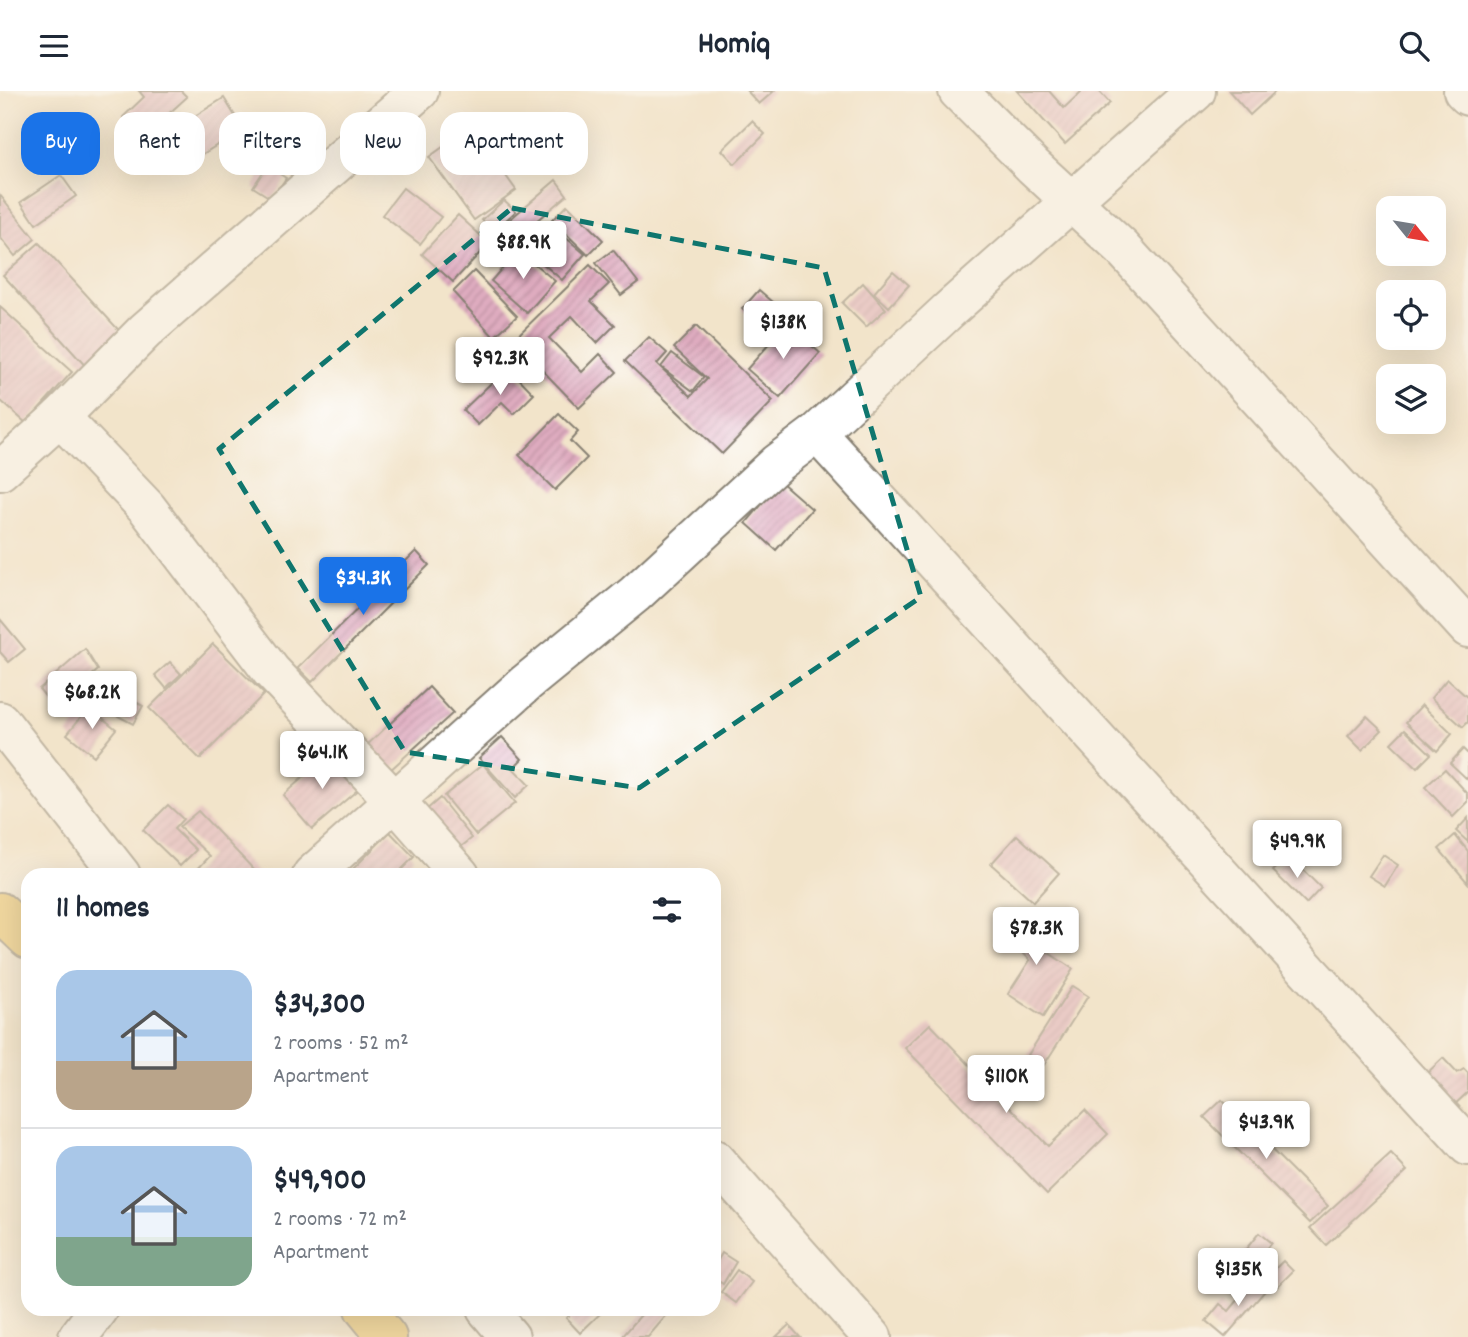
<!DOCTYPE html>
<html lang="en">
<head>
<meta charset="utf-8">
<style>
  body { margin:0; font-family:Dekko,sans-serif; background:#f6f6f7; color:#1f2937; height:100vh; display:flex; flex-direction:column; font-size:26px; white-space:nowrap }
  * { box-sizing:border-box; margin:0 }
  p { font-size:23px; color:#747a83 }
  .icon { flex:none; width:38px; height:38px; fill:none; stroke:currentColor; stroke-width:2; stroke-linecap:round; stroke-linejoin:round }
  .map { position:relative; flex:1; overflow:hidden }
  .details { position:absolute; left:21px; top:777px; width:700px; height:448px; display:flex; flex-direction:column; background:#fff; border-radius:21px; box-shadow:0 7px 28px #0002 }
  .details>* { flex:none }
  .guide { position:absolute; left:21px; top:21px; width:700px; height:63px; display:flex; gap:14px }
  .needle { width:46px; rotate:120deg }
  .controls { position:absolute; left:1376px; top:105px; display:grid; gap:14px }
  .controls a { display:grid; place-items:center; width:70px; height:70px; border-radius:14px; background:#fff; box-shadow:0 7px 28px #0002; font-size:35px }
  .price { position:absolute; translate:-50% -60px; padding:0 16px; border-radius:7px; background:#fff; color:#222; font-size:23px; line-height:46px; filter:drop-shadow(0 2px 4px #0008) }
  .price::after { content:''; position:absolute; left:50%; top:42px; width:21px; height:16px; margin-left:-10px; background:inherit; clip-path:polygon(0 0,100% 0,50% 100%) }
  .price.current { background:#1a73e8; color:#fff }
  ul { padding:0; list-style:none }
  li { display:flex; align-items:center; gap:21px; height:175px; padding:0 35px }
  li+li { border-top:2px solid #e0e1e3 }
  li span { display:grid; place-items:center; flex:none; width:196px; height:140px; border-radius:21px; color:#555 }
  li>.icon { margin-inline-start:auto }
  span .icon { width:84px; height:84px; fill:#fffc; stroke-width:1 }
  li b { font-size:30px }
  h2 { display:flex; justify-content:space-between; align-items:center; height:84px; padding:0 35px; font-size:30px }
  .pill { padding:0 24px; border-radius:21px; background:#fff; box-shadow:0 7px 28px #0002; font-size:24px; line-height:63px }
  .pill.current { background:#1a73e8; color:#fff }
  header { display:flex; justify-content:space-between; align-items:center; height:91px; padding:0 35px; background:#fff; font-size:32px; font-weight:700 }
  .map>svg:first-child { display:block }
</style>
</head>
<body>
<header><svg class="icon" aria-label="menu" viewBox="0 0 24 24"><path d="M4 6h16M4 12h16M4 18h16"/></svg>Homiq<svg class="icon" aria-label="search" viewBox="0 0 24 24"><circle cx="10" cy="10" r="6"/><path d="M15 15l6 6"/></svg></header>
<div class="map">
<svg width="1468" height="1246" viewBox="0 0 1468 1246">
  <defs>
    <pattern id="building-hatch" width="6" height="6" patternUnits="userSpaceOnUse" patternTransform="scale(1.75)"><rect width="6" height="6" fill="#dfacc0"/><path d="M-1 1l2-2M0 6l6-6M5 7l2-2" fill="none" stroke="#bf93a4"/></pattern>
  </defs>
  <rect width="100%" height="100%" fill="#fff"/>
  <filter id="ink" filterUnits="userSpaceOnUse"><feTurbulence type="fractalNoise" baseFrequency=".0143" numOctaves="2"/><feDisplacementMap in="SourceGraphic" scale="14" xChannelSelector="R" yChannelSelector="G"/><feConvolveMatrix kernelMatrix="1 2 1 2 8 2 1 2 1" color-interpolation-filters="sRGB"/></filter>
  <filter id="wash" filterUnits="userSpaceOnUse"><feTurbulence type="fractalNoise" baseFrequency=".00686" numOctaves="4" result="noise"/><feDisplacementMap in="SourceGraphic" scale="28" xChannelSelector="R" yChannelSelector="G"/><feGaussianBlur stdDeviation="1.57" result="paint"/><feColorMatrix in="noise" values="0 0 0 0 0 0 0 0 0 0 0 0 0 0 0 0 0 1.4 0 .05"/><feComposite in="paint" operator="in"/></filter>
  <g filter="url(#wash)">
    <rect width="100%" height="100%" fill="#f2e4ca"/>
    <g id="blocks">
      <g fill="url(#building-hatch)">
        <polygon points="139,0 181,0 187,6 142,47 123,26 144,6"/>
        <polygon points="747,0 774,0 759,13"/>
        <polygon points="1017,0 1049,0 1064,17 1082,0 1099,0 1110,12 1065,53"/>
        <polygon points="1229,0 1276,0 1250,24"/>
        <polygon points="224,7 243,38 201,64 182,33"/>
        <polygon points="752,30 765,43 735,73 722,59"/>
        <polygon points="471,36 516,99 474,129 429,66"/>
        <polygon points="291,43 315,72 294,88 271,59"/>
        <polygon points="240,46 250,63 237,70 227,53"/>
        <polygon points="267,75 286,87 272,108 253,96"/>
        <polygon points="61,84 76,105 36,133 21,111"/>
        <polygon points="556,89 567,104 505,156 494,142"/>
        <polygon points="403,97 441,126 420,153 382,124"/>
        <polygon points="0,104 35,148 15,165 0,146"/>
        <polygon points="504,109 516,120 493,141 482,129"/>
        <polygon points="567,114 603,149 588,164 552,129"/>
        <polygon points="458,124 489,152 453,191 422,163"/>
        <polygon points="551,134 585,163 562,189 528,160"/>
        <polygon points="39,152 125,246 89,279 3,184"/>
        <polygon points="518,159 555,190 527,222 491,190"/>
        <polygon points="613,159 638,191 621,204 596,172"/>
        <polygon points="590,174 609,193 591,210 615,234 597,252 572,225 549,247 582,281 600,263 617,281 579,317 513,249"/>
        <polygon points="474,180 517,225 494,246 453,201"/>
        <polygon points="893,180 909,194 889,216 874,202"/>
        <polygon points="863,192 886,218 866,236 842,212"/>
        <polygon points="759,199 773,211 756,231 742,218"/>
        <polygon points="0,216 72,281 26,332 0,309"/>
        <polygon points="787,233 820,262 780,307 747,278"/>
        <polygon points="696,235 773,310 722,363 625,270 649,246 667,262 657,273 691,305 707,288 674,257"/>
        <polygon points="672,262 704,286 693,300 661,276"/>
        <polygon points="508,276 534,303 514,323 502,311 478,334 463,319"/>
        <polygon points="559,323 578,341 570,350 587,367 555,399 519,364"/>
        <polygon points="781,391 812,418 776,459 746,432"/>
        <polygon points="416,460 429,474 312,591 298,577"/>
        <polygon points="0,528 25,558 9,571 0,561"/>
        <polygon points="213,553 264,603 200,668 149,617"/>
        <polygon points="85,558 98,579 55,617 39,598"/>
        <polygon points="170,571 181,583 166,597 155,584"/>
        <polygon points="1447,588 1468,607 1468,631 1463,636 1431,607"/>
        <polygon points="429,596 453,622 388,681 365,656"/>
        <polygon points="128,607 143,615 133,633 118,625"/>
        <polygon points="1422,614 1452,643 1437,660 1406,631"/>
        <polygon points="89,616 116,638 94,665 67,643"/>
        <polygon points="1367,625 1382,639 1362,659 1348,645"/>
        <polygon points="1405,638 1431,663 1417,677 1391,652"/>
        <polygon points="502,646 522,668 513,677 529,694 515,707 479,667"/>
        <polygon points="1463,658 1468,663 1468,689 1450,672"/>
        <polygon points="331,662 361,696 312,738 283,704"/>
        <polygon points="483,673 515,712 476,744 444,705"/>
        <polygon points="1445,678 1468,703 1468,711 1453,726 1425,696"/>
        <polygon points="440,707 472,747 457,759 425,720"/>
        <polygon points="168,714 183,728 174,738 196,759 180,775 143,739"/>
        <polygon points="198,720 259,784 192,784 210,765 179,736"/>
        <polygon points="1468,727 1468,751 1456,740"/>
        <polygon points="390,741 414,766 396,784 347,784"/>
        <polygon points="1017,744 1059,782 1033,811 991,773"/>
        <polygon points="1455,744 1468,760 1468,792 1439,758"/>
        <polygon points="1383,764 1398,774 1385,795 1369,785"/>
        <polygon points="1289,765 1321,797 1306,813 1273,780"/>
        <polygon points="1021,821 1051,850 1043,858 1073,878 1043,926 1008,903 1030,869 1002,840"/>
        <polygon points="1072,895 1088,905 1044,974 1028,964"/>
        <polygon points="930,933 1048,1055 1085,1019 1108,1043 1047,1103 905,957"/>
        <polygon points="1443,967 1457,982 1464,978 1468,982 1468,1001 1452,1016 1424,985"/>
        <polygon points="1222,1009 1328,1115 1310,1132 1204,1026"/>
        <polygon points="1391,1063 1407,1080 1326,1154 1310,1137"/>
        <polygon points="1259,1142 1271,1152 1244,1185 1232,1175"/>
        <polygon points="722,1162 736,1171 723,1193 714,1187 714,1176"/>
        <polygon points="1283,1170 1293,1180 1277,1196 1267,1186"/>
        <polygon points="737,1179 752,1191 736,1212 721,1201"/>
        <polygon points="1259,1184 1271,1193 1225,1246 1206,1230 1220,1213 1229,1220"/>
        <polygon points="575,1218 605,1218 580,1242 566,1227"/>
        <polygon points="646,1218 672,1218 648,1246 622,1246"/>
        <polygon points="789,1234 800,1246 776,1246"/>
      </g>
    </g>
  </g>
  <g filter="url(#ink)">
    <use href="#blocks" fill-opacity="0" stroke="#878073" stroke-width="2"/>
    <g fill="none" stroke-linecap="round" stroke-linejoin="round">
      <defs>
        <g id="minor">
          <polyline points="958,0 1033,75 1122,157 1468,537"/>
          <polyline points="1463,0 1468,5"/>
          <polyline points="60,326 147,417 271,580 394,709 460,784"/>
          <polyline points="817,342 1468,1055"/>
          <polyline points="0,380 60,326 145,240 419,0"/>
          <polyline points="0,630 121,784"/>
          <polyline points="312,784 526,592 635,503 777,372 817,342 949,219 1196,0"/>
          <polyline points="714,1068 872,1246"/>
          <polyline points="486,1218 510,1246"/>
          <polyline points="78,1246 99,1218"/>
        </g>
        <g id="highway">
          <polyline points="0,821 28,848"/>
          <polyline points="364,1218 387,1246"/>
        </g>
      </defs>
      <use href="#minor" stroke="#878073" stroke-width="42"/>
      <use href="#highway" stroke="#878073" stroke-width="42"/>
      <use href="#minor" stroke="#fff" stroke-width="38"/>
      <use href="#highway" stroke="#ebc669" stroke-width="38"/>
    </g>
  </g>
  <path d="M0 0H1468V1246H0ZM512 117 824 177 921 506 639 697 405 661 219 358Z" fill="#f2e4ca" fill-opacity=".55" fill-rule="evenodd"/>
  <path fill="none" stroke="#0f766e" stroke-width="5" stroke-dasharray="14 9" stroke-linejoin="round" d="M512 117 824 177 921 506 639 697 405 661 219 358Z"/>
</svg>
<div class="controls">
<a><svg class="needle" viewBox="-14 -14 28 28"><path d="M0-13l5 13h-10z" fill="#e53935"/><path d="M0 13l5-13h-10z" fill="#747a83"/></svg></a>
<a><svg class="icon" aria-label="locate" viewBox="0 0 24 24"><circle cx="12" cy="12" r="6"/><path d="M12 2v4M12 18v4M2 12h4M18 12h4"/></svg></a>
<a><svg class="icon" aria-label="layers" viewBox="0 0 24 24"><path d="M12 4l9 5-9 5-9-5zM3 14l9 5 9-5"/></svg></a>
</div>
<b class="price" style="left:523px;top:190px">$88.9K</b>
<b class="price" style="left:783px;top:270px">$138K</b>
<b class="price" style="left:500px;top:306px">$92.3K</b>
<b class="price current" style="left:363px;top:526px">$34.3K</b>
<b class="price" style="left:92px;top:640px">$68.2K</b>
<b class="price" style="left:322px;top:700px">$64.1K</b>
<b class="price" style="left:1297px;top:789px">$49.9K</b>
<b class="price" style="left:1036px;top:876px">$78.3K</b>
<b class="price" style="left:1006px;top:1024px">$110K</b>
<b class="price" style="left:1266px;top:1070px">$43.9K</b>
<b class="price" style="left:1238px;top:1217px">$135K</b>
<div class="guide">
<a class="pill current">Buy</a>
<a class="pill">Rent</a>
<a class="pill">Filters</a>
<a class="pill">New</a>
<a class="pill">Apartment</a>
</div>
<section class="details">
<h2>11 homes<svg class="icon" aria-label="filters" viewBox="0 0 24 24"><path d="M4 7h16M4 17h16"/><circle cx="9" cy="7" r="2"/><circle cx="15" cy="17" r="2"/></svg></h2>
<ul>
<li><span style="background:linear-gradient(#a9c7e8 65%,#b9a48a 0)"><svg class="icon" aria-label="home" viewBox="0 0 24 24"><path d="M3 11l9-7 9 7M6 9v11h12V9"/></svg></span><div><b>$34,300</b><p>2 rooms · 52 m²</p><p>Apartment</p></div></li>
<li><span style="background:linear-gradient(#a9c7e8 65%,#7fa58c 0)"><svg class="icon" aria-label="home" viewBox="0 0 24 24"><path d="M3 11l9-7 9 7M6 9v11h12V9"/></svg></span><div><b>$49,900</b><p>2 rooms · 72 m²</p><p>Apartment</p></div></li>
</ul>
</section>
</div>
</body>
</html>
